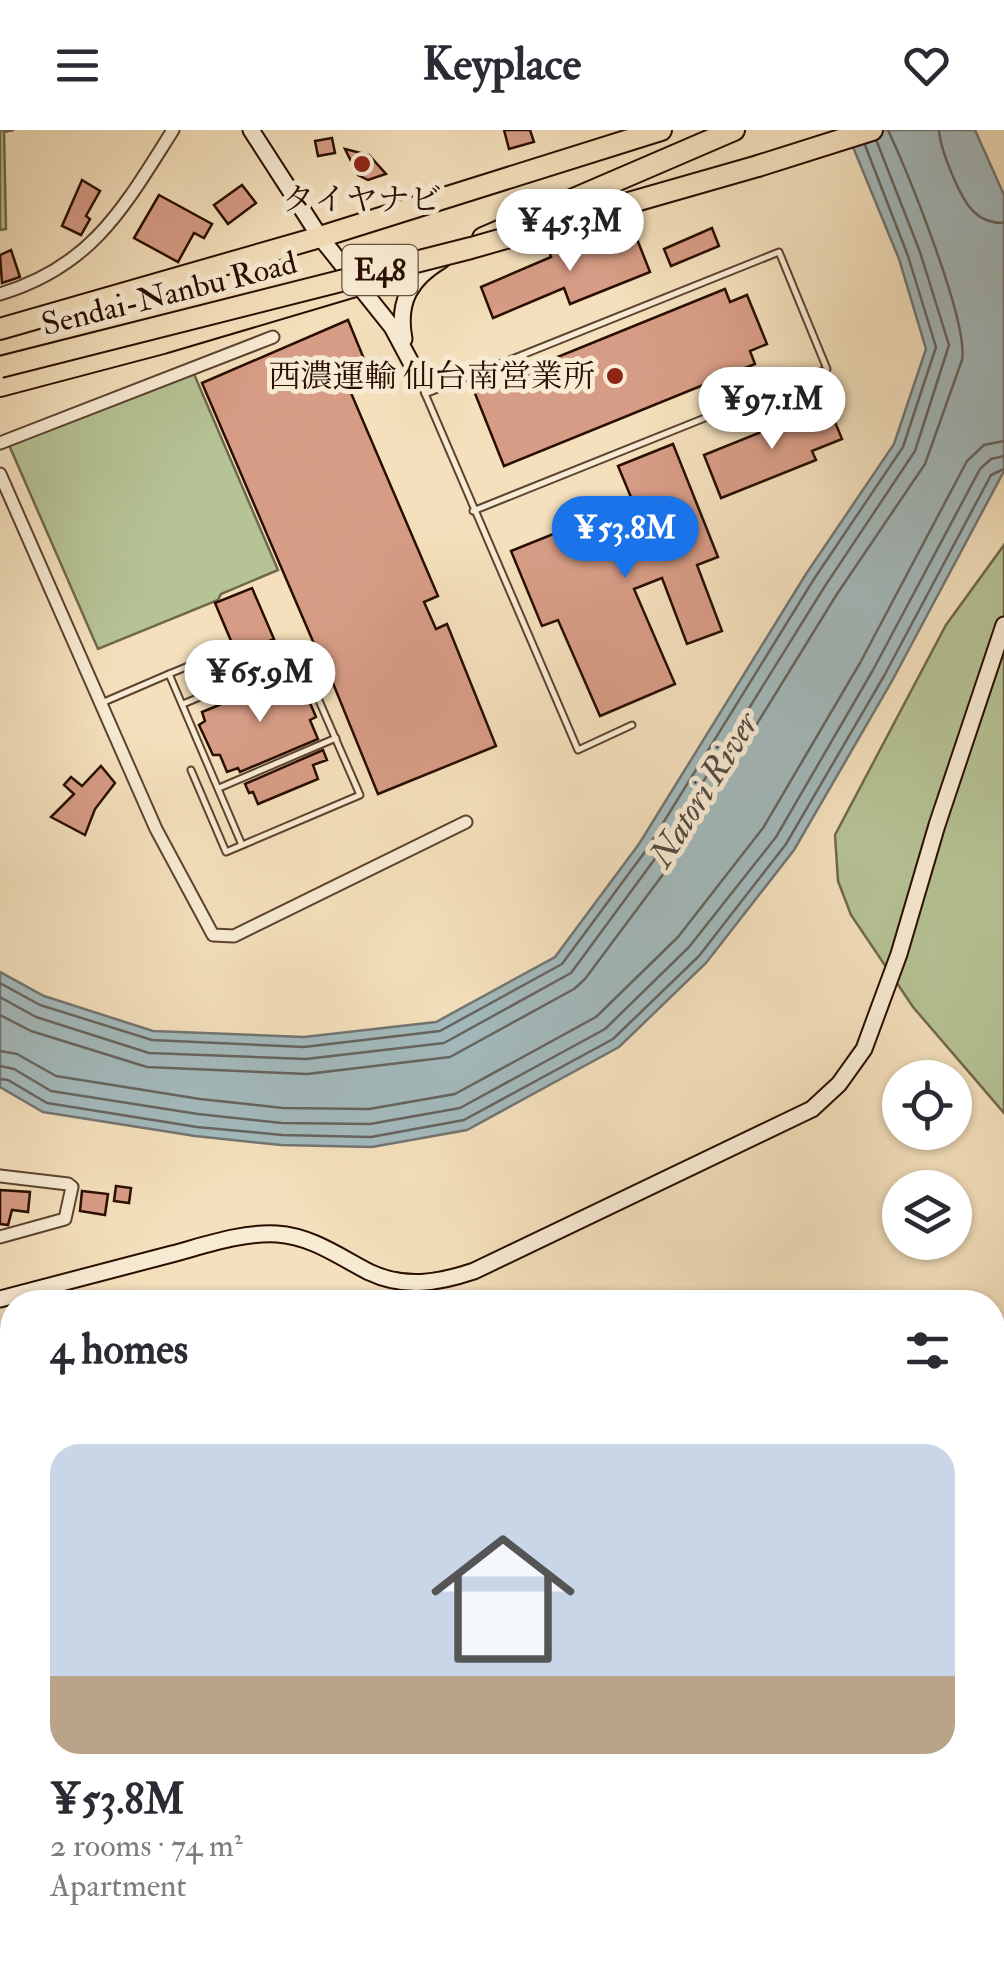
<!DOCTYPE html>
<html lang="en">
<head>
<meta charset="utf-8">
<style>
  body { margin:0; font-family:"IM FELL Double Pica","Noto Serif JP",serif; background:#f7f7f7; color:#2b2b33; height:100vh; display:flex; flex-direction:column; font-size:38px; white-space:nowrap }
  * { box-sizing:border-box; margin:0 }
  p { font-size:32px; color:#7c7c81 }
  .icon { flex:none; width:55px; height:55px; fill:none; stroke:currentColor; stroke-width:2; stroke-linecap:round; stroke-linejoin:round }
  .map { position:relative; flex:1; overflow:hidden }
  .panel { position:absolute; left:0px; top:1160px; width:1005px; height:672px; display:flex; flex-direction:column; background:#fff; border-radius:40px 40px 0 0; box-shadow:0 2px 8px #0004 }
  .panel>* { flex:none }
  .fabs { position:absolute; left:882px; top:930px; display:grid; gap:20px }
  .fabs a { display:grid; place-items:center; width:90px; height:90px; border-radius:50%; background:#fff; box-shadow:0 2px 8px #0004; font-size:50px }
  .price { position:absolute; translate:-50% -85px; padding:0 22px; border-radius:35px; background:#fff; color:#222; font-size:32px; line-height:65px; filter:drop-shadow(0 2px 5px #0008) }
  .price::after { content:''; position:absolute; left:50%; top:60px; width:30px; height:22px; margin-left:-15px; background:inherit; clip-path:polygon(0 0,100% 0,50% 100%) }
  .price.active { background:#1a73e8; color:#fff }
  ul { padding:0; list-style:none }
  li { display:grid; align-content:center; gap:20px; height:530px; padding:0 50px }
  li+li { border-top:2px solid #e1e1e2 }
  li span { display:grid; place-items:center; height:310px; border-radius:30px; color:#555 }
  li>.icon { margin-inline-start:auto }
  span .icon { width:180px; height:180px; fill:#fffc; stroke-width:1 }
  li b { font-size:42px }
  h2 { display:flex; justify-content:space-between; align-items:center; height:120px; padding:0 50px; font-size:42px }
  header { display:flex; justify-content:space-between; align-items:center; height:130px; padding:0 50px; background:#fff; font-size:45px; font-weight:700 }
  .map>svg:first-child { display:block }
</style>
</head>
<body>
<header><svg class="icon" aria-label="menu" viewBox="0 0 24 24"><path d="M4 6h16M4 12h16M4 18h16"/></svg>Keyplace<svg class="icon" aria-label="heart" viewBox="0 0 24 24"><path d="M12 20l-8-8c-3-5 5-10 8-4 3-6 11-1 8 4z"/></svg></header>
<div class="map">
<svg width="1004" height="1831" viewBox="0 0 1004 1831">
  <rect width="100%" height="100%" fill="#f4e0bc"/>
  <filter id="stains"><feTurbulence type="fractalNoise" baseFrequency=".002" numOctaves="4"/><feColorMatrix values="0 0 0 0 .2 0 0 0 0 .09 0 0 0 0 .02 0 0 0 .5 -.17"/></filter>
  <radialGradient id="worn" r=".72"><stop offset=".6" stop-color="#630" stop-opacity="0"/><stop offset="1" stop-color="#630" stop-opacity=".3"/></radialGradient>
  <g fill="#b6c395" stroke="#70684b" stroke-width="2.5">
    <polygon points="0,0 14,0 4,2 6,99 0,100"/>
    <polygon points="194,244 278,440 221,464 218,470 98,519 9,315"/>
    <polygon points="1004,415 1004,983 913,877 851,785 838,751 835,705 946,495"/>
    <path d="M1004 1372V1439C986 1412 993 1400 1004 1372Z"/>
    <polygon points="637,1820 703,1820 714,1831 608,1831"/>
  </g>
  <polygon fill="#a3babd" stroke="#727572" stroke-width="2.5" points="846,0 975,0 1004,65 1004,341 892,551 794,720 706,833 619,917 467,1000 372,1017 281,1015 195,1006 43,982 0,957 0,842 44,866 153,901 304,907 436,892 555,827 639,714 806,444 894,314 926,219 899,129"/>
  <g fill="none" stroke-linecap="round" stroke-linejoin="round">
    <g stroke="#66645f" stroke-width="2.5">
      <path d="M939 0C940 19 960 69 974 82 983 91 993 93 1004 93"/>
      <polyline points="0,853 40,875 152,910 304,917 440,901 562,834 647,719 814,449 903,317 936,217 908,126 865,15"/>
      <polyline points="0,867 36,887 149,923 306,929 444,913 571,843 657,726 825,456 915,321 949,215 920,122 877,12"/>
      <path d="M0 885 31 901 147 937 307 944 450 927 574 859 585 849 670 735 837 464 925 334 962 230C969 192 907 41 888 0"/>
      <polyline points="0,921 17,924 56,946 200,969 283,978 369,979 455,964 596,887 678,807 763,698 860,533 967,331 984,315 1004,311"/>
      <polyline points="0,936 14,939 51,961 198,984 282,993 370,994 460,978 605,899 689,817 776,707 873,540 980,339 991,329 1004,326"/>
      <polyline points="0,949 8,950 47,973 197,997 282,1005 371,1007 464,990 613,909 699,826 786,714 884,546 991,345 1004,339"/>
    </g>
  </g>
  <g fill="#d79c85" stroke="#290e01" stroke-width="2.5">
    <polygon points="504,0 530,0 534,12 509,19"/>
    <polygon points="332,8 335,23 318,26 315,11"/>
    <polygon points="345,19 369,25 386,44 368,50 358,45"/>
    <polygon points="82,50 100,61 86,86 90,89 81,105 62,96"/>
    <polygon points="242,55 256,73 228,94 214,75"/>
    <polygon points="159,65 212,94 204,108 194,103 178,132 134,108"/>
    <polygon points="712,98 719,116 671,136 664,119"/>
    <polygon points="633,99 650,142 570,174 564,158 493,188 481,157 551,127 548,118 565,110 570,124"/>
    <polygon points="11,120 20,147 2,153 0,125"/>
    <polygon points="725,159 730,172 747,165 767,214 750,221 755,234 504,336 474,261"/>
    <polygon points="348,190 371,246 348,256 438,466 424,472 436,499 447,494 496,616 378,664 326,536 324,537 202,253"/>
    <polygon points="828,275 842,309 812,321 816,330 721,368 704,325"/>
    <polygon points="673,314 718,427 697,435 722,501 687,514 662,448 634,459 675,554 600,586 558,490 542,496 511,421 633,372 618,336"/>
    <polygon points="252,458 274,509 237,525 215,473"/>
    <polygon points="297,543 316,587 310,590 318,609 240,642 238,638 227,642 220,625 213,625 199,595 205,591 202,582"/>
    <polygon points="323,620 327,630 313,635 318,649 258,674 253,662 249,663 245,654"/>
    <polygon points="101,636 115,653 95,679 85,705 51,687 74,664 64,655 71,647 82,656"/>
    <polygon points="116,1056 131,1058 129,1073 114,1071"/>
    <polygon points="0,1060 30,1062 28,1082 12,1080 8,1095 0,1094"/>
    <polygon points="82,1061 108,1064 105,1085 80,1081"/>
    <polygon points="1004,1289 1004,1326 992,1338 992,1295 997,1298"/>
    <polygon points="0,1411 3,1411 12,1443 12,1461 0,1465"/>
    <polygon points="992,1429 1004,1446 1004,1484 992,1468"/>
    <polygon points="992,1525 1004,1537 1004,1584 998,1576 992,1580"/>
    <polygon points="12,1624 12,1640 0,1645 0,1628"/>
    <polygon points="12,1681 12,1765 0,1770 0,1685"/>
    <polygon points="1004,1794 1004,1831 967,1831 978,1820 992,1820 992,1805"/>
    <polygon points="129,1820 210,1820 210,1821 184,1831 133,1831"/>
    <polygon points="325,1820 358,1820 361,1831 299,1831"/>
    <polygon points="377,1820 426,1820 427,1825 445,1820 449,1831 380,1831"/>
    <polygon points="787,1820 859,1820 869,1831 798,1831"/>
  </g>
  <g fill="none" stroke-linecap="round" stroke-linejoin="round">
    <defs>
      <g id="lane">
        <polyline points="417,245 578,620 632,595"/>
        <polyline points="425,264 779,122 827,239 473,381"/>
        <polyline points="169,544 213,526 226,556 183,574"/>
        <polyline points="104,572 169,544 242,715"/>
        <polyline points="191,640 226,722 360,665 307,543"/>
        <polyline points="219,658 336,608"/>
        <polyline points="992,1215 1004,1210"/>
        <polyline points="992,1265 1004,1259"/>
        <polyline points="992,1767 1004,1762"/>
        <polyline points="720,1820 731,1831"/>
        <polyline points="515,1831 548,1820"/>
        <polyline points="894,1831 904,1820"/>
      </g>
      <g id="street">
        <path d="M0 164C93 136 124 77 173 0"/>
        <polyline points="0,313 273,207"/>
        <polyline points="0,344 156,699 213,805 234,806 466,692"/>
        <polyline points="0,1046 68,1054 72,1057 65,1089 0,1107"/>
        <polyline points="0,1509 12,1505"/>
        <polyline points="0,1550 12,1588"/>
        <polyline points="992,1636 1004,1637"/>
        <polyline points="367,1820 371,1831"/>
        <polyline points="223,1831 255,1820"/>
      </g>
      <g id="secondary">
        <polyline points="251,0 320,107 392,197 416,242"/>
        <path d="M404 209C397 172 410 149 442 130"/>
        <path d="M0 1169C57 1154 114 1139 172 1124 206 1115 242 1102 277 1104 311 1106 340 1127 369 1142 405 1159 438 1153 474 1141L812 979 839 954 864 919 899 824 937 695 1004 495"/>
        <polyline points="992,1358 1004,1341"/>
        <polyline points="992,1505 1004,1522"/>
        <polyline points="0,1601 12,1597"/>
        <polyline points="992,1690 1004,1685"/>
        <polyline points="0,1813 12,1809"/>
        <polyline points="100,1820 103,1831"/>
      </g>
      <g id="highway">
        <polyline points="758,36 872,0"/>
        <polyline points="483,108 734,0"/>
        <polyline points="0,199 320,107 661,0"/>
        <polyline points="0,256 163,213 362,154"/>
      </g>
    </defs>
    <use href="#lane" stroke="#5c4230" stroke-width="9"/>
    <use href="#street" stroke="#5c4230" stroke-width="15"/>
    <use href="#secondary" stroke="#290e01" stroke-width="19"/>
    <use href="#highway" stroke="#290e01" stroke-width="24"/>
    <g stroke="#290e01" stroke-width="2.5" stroke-dasharray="8 5" stroke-linecap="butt">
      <polyline points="794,1820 804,1831"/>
      <polyline points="936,1820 947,1831"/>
    </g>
    <use href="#lane" stroke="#f8ebd3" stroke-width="5"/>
    <use href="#street" stroke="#f8ebd3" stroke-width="11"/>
    <use href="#secondary" stroke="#f8ebd3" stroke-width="15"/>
    <use href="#highway" stroke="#f4e0bc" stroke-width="20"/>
    <defs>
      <polyline id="highway-bridge" points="0,237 471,118 758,36"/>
    </defs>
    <use href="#highway-bridge" stroke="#290e01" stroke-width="24" stroke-linecap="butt"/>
    <use href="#highway-bridge" stroke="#f4e0bc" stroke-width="20"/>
  </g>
  <g fill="#8f2418" stroke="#f8ebd3" stroke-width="4">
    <circle cx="362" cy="34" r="10"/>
    <circle cx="615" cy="246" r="10"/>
  </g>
  <g text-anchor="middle" stroke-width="10" stroke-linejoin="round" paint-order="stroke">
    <rect fill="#f8ebd3" stroke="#675040" stroke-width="2.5" x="342.5" y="115" width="75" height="50" rx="8"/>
    <g font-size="30" font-weight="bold" fill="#290e01">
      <text x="380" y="150">E48</text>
    </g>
    <g font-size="32" fill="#290e01" stroke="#f8ebd3">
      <text x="362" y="80">タイヤナビ</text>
      <text x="595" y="257" text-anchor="end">西濃運輸 仙台南営業所</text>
    </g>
    <g font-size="32" fill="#290e01" stroke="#f8ebd3">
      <text transform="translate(169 163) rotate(-14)" y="11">Sendai-Nanbu Road</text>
    </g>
    <g font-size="35" font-style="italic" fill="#544a43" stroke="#f8ebd3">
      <text transform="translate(703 659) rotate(-58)" y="12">Natori River</text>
    </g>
  </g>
  <rect width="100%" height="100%" filter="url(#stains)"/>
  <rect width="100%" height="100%" fill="url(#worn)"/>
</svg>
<div class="fabs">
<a><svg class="icon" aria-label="locate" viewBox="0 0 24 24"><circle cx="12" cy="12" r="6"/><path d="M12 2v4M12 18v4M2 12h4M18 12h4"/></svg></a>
<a><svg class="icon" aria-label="layers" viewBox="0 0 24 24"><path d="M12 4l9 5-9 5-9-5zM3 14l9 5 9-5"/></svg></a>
</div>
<b class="price" style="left:570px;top:144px">¥45.3M</b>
<b class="price" style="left:772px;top:322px">¥97.1M</b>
<b class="price active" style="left:625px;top:451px">¥53.8M</b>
<b class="price" style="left:260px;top:595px">¥65.9M</b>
<section class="panel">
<h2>4 homes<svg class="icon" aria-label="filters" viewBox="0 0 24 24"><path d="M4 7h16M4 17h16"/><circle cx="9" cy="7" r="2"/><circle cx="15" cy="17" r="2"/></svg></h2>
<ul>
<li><span style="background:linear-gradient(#c9d6e8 75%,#b9a48a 0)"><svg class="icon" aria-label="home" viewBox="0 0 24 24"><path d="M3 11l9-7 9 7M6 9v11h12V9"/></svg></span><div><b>¥53.8M</b><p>2 rooms · 74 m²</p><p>Apartment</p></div></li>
</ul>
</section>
</div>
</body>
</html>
